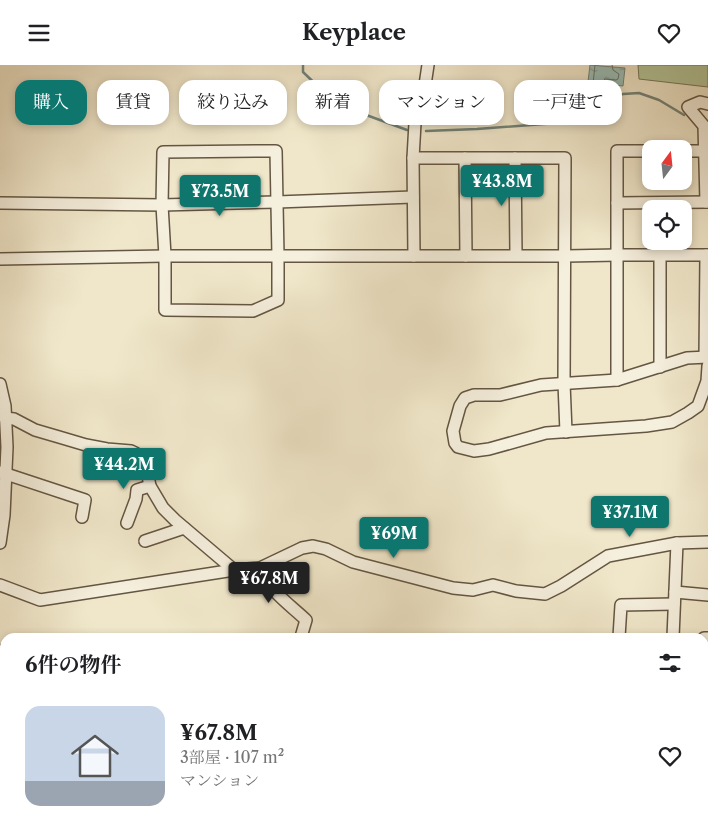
<!DOCTYPE html>
<html lang="ja">
<head>
<meta charset="utf-8">
<style>
  body { margin:0; font-family:"Libre Caslon Text","Noto Serif JP",serif; background:#f6f6f6; color:#202124; height:100vh; display:flex; flex-direction:column; font-size:19px; white-space:nowrap }
  * { box-sizing:border-box; margin:0 }
  p { font-size:16px; color:#757577 }
  .icon { flex:none; width:28px; height:28px; fill:none; stroke:currentColor; stroke-width:2; stroke-linecap:round; stroke-linejoin:round }
  .map { position:relative; flex:1; overflow:hidden }
  .panel { position:absolute; left:0px; top:568px; width:709px; height:196px; display:flex; flex-direction:column; background:#fff; border-radius:15px 15px 0 0; box-shadow:0 2px 8px #0003 }
  .panel>* { flex:none }
  .guide { position:absolute; left:15px; top:15px; width:679px; height:45px; display:flex; gap:10px }
  .needle { width:32px; rotate:15deg }
  .fabs { position:absolute; left:642px; top:75px; display:grid; gap:10px }
  .fabs a { display:grid; place-items:center; width:50px; height:50px; border-radius:10px; background:#fff; box-shadow:0 2px 8px #0003; font-size:25px }
  .price { position:absolute; translate:-50% -42px; padding:0 11px; border-radius:5px; background:#0f766e; color:#fff; font-size:16px; line-height:32px; filter:drop-shadow(0 1px 2px #0008) }
  .price::after { content:''; position:absolute; left:50%; top:30px; width:15px; height:11px; margin-left:-8px; background:inherit; clip-path:polygon(0 0,100% 0,50% 100%) }
  .price.selected { background:#222; color:#fff }
  ul { padding:0; list-style:none }
  li { display:flex; align-items:center; gap:15px; height:125px; padding:0 25px }
  li span { display:grid; place-items:center; flex:none; width:140px; height:100px; border-radius:15px; color:#555 }
  li>.icon { margin-inline-start:auto }
  span .icon { width:60px; height:60px; fill:#fffc; stroke-width:1 }
  li b { font-size:21px }
  h2 { display:flex; justify-content:space-between; align-items:center; height:60px; padding:0 25px; font-size:21px }
  .chip { padding:0 18px; border-radius:15px; background:#fff; box-shadow:0 2px 8px #0003; font-size:18px; line-height:45px }
  .chip.selected { background:#0f766e; color:#fff }
  header { display:flex; justify-content:space-between; align-items:center; height:65px; padding:0 25px; background:#fff; font-size:22px; font-weight:800 }
  .map>svg:first-child { display:block }
</style>
</head>
<body>
<header><svg class="icon" aria-label="menu" viewBox="0 0 24 24"><path d="M4 6h16M4 12h16M4 18h16"/></svg>Keyplace<svg class="icon" aria-label="heart" viewBox="0 0 24 24"><path d="M12 20l-8-8c-3-5 5-10 8-4 3-6 11-1 8 4z"/></svg></header>
<div class="map">
<svg width="708" height="763" viewBox="0 0 708 763">
  <defs>
    <pattern id="water-ripples" width="26" height="14" patternUnits="userSpaceOnUse" patternTransform="scale(1.25)"><rect width="26" height="14" fill="#9abfba"/><path d="M2 4q2-2 4 0t4 0M15 11q2-2 4 0t4 0" fill="none" stroke="#7e9b96"/></pattern>
  </defs>
  <rect width="100%" height="100%" fill="#f0e7ca"/>
  <filter id="stains"><feTurbulence type="fractalNoise" baseFrequency=".004" numOctaves="4"/><feColorMatrix values="0 0 0 0 .2 0 0 0 0 .09 0 0 0 0 .02 0 0 0 .5 -.17"/></filter>
  <radialGradient id="worn" r=".72"><stop offset=".6" stop-color="#630" stop-opacity="0"/><stop offset="1" stop-color="#630" stop-opacity=".3"/></radialGradient>
  <polygon fill="#b4c79b" stroke="#747658" points="638,0 708,0 708,22 639,14"/>
  <polygon fill="url(#water-ripples)" stroke="#728278" points="590,0 625,3 623,21 606,19 604,28 587,25"/>
  <g fill="none" stroke-linecap="round" stroke-linejoin="round">
    <polyline stroke="#687268" stroke-width="1" points="595,0 593,19 594,21 598,22 605,14 616,15 618,14 619,9 613,5 612,0"/>
    <g stroke="#728278" stroke-width="2.5">
      <polyline points="303,0 303,7 332,35 350,44 407,65"/>
      <polyline points="426,66 477,64 557,58 583,50 596,38 623,29 639,28 659,35 684,50"/>
      <polyline points="0,580 5,579"/>
      <polyline points="704,750 708,751"/>
    </g>
    <defs>
      <g id="minor">
        <polygon points="262,86 276,86 278,191 278,235 253,246 165,245 165,191 162,140 163,87"/>
        <polyline points="684,86 708,86"/>
        <polyline points="413,93 565,93 564,318 566,367"/>
        <polyline points="465,93 466,191"/>
        <polyline points="515,93 516,190"/>
        <polyline points="706,137 704,61 688,42 700,37 708,39"/>
        <polyline points="0,138 162,140 277,137 413,132"/>
        <polyline points="617,138 708,137"/>
        <polyline points="414,191 413,93 415,58 425,20 428,0"/>
        <polyline points="0,194 165,191 566,191 618,190 708,190"/>
        <polyline points="705,292 706,190"/>
        <polyline points="708,292 687,293 617,315 541,320 500,330 474,330 465,333 460,341 453,366 455,378 458,382 474,386 489,384 546,368 646,361 672,357 688,348 698,341 707,316 708,301"/>
        <polyline points="660,302 660,190"/>
        <polyline points="617,315 617,86 651,86"/>
        <polyline points="0,319 5,341 7,382 4,450 0,478"/>
        <polyline points="5,353 14,354 35,365 59,372 86,380 107,384 131,386 135,388 140,391 144,398 147,406 150,421 163,443 175,455 234,505"/>
        <polyline points="0,407 85,435 82,452"/>
        <polyline points="127,458 136,434 137,425 150,421"/>
        <polyline points="145,476 184,463"/>
        <path d="M260 503C268 525 289 539 306 555L301 572"/>
        <polyline points="0,520 40,535 234,505 260,503 302,483 313,481 326,484 353,497 453,523 473,525 493,520 516,526 545,529 561,521 608,491 677,478 708,477"/>
        <polyline points="675,527 708,530"/>
        <polyline points="619,572 621,540 674,539"/>
        <polyline points="673,572 677,478"/>
        <polyline points="704,573 708,573"/>
        <polyline points="0,586 5,586"/>
        <polyline points="704,644 708,643"/>
        <polyline points="600,759 612,763"/>
        <polyline points="109,763 118,759"/>
        <polyline points="236,763 240,759"/>
      </g>
      <g id="major">
        <polyline points="0,678 5,687"/>
        <polyline points="39,759 41,763"/>
      </g>
    </defs>
    <use href="#minor" stroke="#645642" stroke-width="14"/>
    <use href="#major" stroke="#352615" stroke-width="16"/>
    <use href="#minor" stroke="#f5efdd" stroke-width="11"/>
    <use href="#major" stroke="#e8c485" stroke-width="14"/>
  </g>
  <rect width="100%" height="100%" filter="url(#stains)"/>
  <rect width="100%" height="100%" fill="url(#worn)"/>
</svg>
<div class="fabs">
<a><svg class="needle" viewBox="-14 -14 28 28"><path d="M0-13l5 13h-10z" fill="#e53935"/><path d="M0 13l5-13h-10z" fill="#757577"/></svg></a>
<a><svg class="icon" aria-label="locate" viewBox="0 0 24 24"><circle cx="12" cy="12" r="6"/><path d="M12 2v4M12 18v4M2 12h4M18 12h4"/></svg></a>
</div>
<b class="price" style="left:502px;top:142px">¥43.8M</b>
<b class="price" style="left:220px;top:152px">¥73.5M</b>
<b class="price" style="left:124px;top:425px">¥44.2M</b>
<b class="price" style="left:630px;top:473px">¥37.1M</b>
<b class="price" style="left:394px;top:494px">¥69M</b>
<b class="price selected" style="left:269px;top:539px">¥67.8M</b>
<div class="guide">
<a class="chip selected">購入</a>
<a class="chip">賃貸</a>
<a class="chip">絞り込み</a>
<a class="chip">新着</a>
<a class="chip">マンション</a>
<a class="chip">一戸建て</a>
</div>
<section class="panel">
<h2>6件の物件<svg class="icon" aria-label="filters" viewBox="0 0 24 24"><path d="M4 7h16M4 17h16"/><circle cx="9" cy="7" r="2"/><circle cx="15" cy="17" r="2"/></svg></h2>
<ul>
<li><span style="background:linear-gradient(#c9d6e8 75%,#9aa5b1 0)"><svg class="icon" aria-label="home" viewBox="0 0 24 24"><path d="M3 11l9-7 9 7M6 9v11h12V9"/></svg></span><div><b>¥67.8M</b><p>3部屋 · 107 m²</p><p>マンション</p></div><svg class="icon" aria-label="heart" viewBox="0 0 24 24"><path d="M12 20l-8-8c-3-5 5-10 8-4 3-6 11-1 8 4z"/></svg></li>
</ul>
</section>
</div>
</body>
</html>
